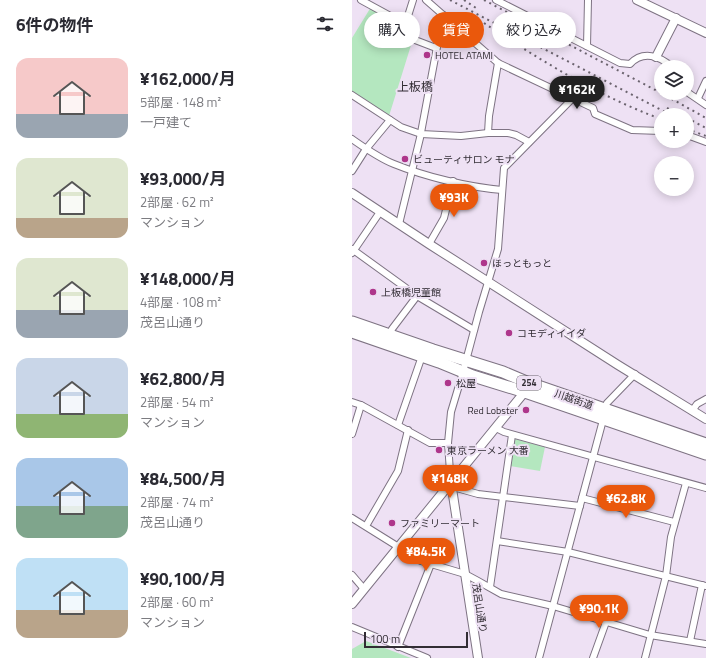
<!DOCTYPE html>
<html lang="ja">
<head>
<meta charset="utf-8">
<style>
  body { margin:0; font-family:"Titillium Web","Noto Sans JP",sans-serif; background:#f7f7f7; color:#2b2b33; height:100vh; display:flex; flex-direction:column; font-size:15px; white-space:nowrap }
  * { box-sizing:border-box; margin:0 }
  p { font-size:13px; color:#7c7c81 }
  .icon { flex:none; width:22px; height:22px; fill:none; stroke:currentColor; stroke-width:2; stroke-linecap:round; stroke-linejoin:round }
  .map { position:relative; flex:1; overflow:hidden }
  .drawer { display:flex; flex-direction:column; background:#fff; width:352px }
  .drawer>* { flex:none }
  .guide { position:absolute; left:12px; top:12px; width:282px; height:36px; display:flex; gap:8px }
  .fabs { position:absolute; left:302px; top:60px; display:grid; gap:8px }
  .fabs a { display:grid; place-items:center; width:40px; height:40px; border-radius:50%; background:#fff; box-shadow:0 2px 10px #0003; font-size:20px }
  .scale { position:absolute; left:12px; bottom:10px; width:104px; box-sizing:border-box; padding-left:4px; border:2px solid #322d34; border-top:0; font-size:11px; line-height:14px; white-space:nowrap; color:#322d34; -webkit-text-stroke:3px #eee1f4; paint-order:stroke }
  .price { position:absolute; translate:-50% -34px; padding:0 9px; border-radius:14px; background:#ea580c; color:#fff; font-size:13px; line-height:26px; filter:drop-shadow(0 1px 2px #0008) }
  .price::after { content:''; position:absolute; left:50%; top:24px; width:12px; height:9px; margin-left:-6px; background:inherit; clip-path:polygon(0 0,100% 0,50% 100%) }
  .price.on { background:#222; color:#fff }
  ul { padding:0; list-style:none }
  li { display:flex; align-items:center; gap:12px; height:100px; padding:0 16px }
  li span { display:grid; place-items:center; flex:none; width:112px; height:80px; border-radius:12px; color:#555 }
  li>.icon { margin-inline-start:auto }
  span .icon { width:48px; height:48px; fill:#fffc; stroke-width:1 }
  li b { font-size:17px }
  h2 { display:flex; justify-content:space-between; align-items:center; height:48px; padding:0 16px; font-size:17px }
  .tag { padding:0 14px; border-radius:18px; background:#fff; box-shadow:0 2px 10px #0003; font-size:14px; line-height:36px }
  .tag.on { background:#ea580c; color:#fff }
  main { display:flex; flex:1; min-height:0 }
  .map>svg:first-child { display:block }
</style>
</head>
<body>
<main>
<section class="drawer">
<h2>6件の物件<svg class="icon" aria-label="filters" viewBox="0 0 24 24"><path d="M4 7h16M4 17h16"/><circle cx="9" cy="7" r="2"/><circle cx="15" cy="17" r="2"/></svg></h2>
<ul>
<li><span style="background:linear-gradient(#f6c9c9 70%,#9aa5b1 0)"><svg class="icon" aria-label="home" viewBox="0 0 24 24"><path d="M3 11l9-7 9 7M6 9v11h12V9"/></svg></span><div><b>¥162,000/月</b><p>5部屋 · 148 m²</p><p>一戸建て</p></div></li>
<li><span style="background:linear-gradient(#dfe7d0 75%,#b9a48a 0)"><svg class="icon" aria-label="home" viewBox="0 0 24 24"><path d="M3 11l9-7 9 7M6 9v11h12V9"/></svg></span><div><b>¥93,000/月</b><p>2部屋 · 62 m²</p><p>マンション</p></div></li>
<li><span style="background:linear-gradient(#dfe7d0 65%,#9aa5b1 0)"><svg class="icon" aria-label="home" viewBox="0 0 24 24"><path d="M3 11l9-7 9 7M6 9v11h12V9"/></svg></span><div><b>¥148,000/月</b><p>4部屋 · 108 m²</p><p>茂呂山通り</p></div></li>
<li><span style="background:linear-gradient(#c9d6e8 70%,#8fb573 0)"><svg class="icon" aria-label="home" viewBox="0 0 24 24"><path d="M3 11l9-7 9 7M6 9v11h12V9"/></svg></span><div><b>¥62,800/月</b><p>2部屋 · 54 m²</p><p>マンション</p></div></li>
<li><span style="background:linear-gradient(#a9c7e8 60%,#7fa58c 0)"><svg class="icon" aria-label="home" viewBox="0 0 24 24"><path d="M3 11l9-7 9 7M6 9v11h12V9"/></svg></span><div><b>¥84,500/月</b><p>2部屋 · 74 m²</p><p>茂呂山通り</p></div></li>
<li><span style="background:linear-gradient(#bfe0f5 65%,#b9a48a 0)"><svg class="icon" aria-label="home" viewBox="0 0 24 24"><path d="M3 11l9-7 9 7M6 9v11h12V9"/></svg></span><div><b>¥90,100/月</b><p>2部屋 · 60 m²</p><p>マンション</p></div></li>
</ul>
</section>
<div class="map">
<svg width="354" height="658" viewBox="0 0 354 658">
  <rect width="100%" height="100%" fill="#eee1f4"/>
  <g fill="#b4e7bf">
    <polygon points="19,7 52,24 45,37 60,42 37,116 0,91 0,38"/>
    <polygon points="163,439 193,447 188,471 158,466"/>
    <polygon points="14,641 59,658 0,658 0,649"/>
  </g>
  <g fill="none" stroke-linecap="round" stroke-linejoin="round">
    <defs>
      <g id="minor">
        <polyline points="9,0 53,24"/>
        <polyline points="61,0 50,35 84,48"/>
        <polyline points="74,0 146,63 241,108 243,114 280,130 309,131"/>
        <path d="M144 0 268 63 278 64C291 50 308 56 320 67"/>
        <polyline points="235,46 236,0"/>
        <polyline points="335,92 354,105"/>
        <polyline points="0,95 49,127 69,134 109,136 136,133 156,133 164,135 177,142"/>
        <polyline points="346,98 354,81"/>
        <polyline points="136,133 137,116 146,63"/>
        <polyline points="335,135 354,142"/>
        <path d="M0 139C13 148 27 158 42 164 74 177 116 187 150 190"/>
        <polyline points="0,171 14,149 38,120"/>
        <polyline points="47,224 68,138 91,15"/>
        <polyline points="77,244 92,218 101,181"/>
        <polyline points="0,249 65,296 122,330"/>
        <polyline points="0,253 28,212"/>
        <polyline points="38,335 40,329 65,296"/>
        <polyline points="0,402 9,405 78,443 96,443"/>
        <polyline points="252,409 255,403 283,374"/>
        <polyline points="340,411 345,404 354,399"/>
        <polyline points="46,425 70,356"/>
        <polyline points="144,428 152,432 354,488"/>
        <polyline points="0,434 9,405"/>
        <polyline points="99,482 98,472 96,443 99,412 111,372 127,312 146,249 152,168 221,98"/>
        <polyline points="101,487 126,494 228,506"/>
        <polyline points="230,498 322,522"/>
        <polyline points="0,518 69,561 113,574 126,581 149,594 201,606 298,635 354,644"/>
        <polyline points="14,526 46,471 56,430"/>
        <polyline points="145,541 216,552 354,586"/>
        <polyline points="0,575 12,589"/>
        <polyline points="138,587 160,435"/>
        <polyline points="0,627 75,658"/>
        <polyline points="338,641 350,585"/>
        <polyline points="46,647 79,564"/>
        <polyline points="187,658 251,420"/>
        <polyline points="241,658 254,622"/>
        <polyline points="293,658 314,576 319,537 334,483"/>
      </g>
      <g id="tertiary">
        <polyline points="285,0 354,33"/>
        <polyline points="304,57 324,18"/>
        <polyline points="0,193 77,244 266,365 354,419"/>
        <polyline points="99,482 126,658"/>
        <polyline points="0,604 175,389"/>
      </g>
      <g id="trunk">
        <polyline points="0,322 81,350 151,372 177,383 354,444"/>
        <polyline points="0,332 87,362 121,376 173,392 354,454"/>
      </g>
    </defs>
    <use href="#minor" stroke="#7e7383" stroke-width="8"/>
    <use href="#tertiary" stroke="#7e7383" stroke-width="10"/>
    <use href="#trunk" stroke="#7e7383" stroke-width="13"/>
    <use href="#minor" stroke="#fff" stroke-width="6"/>
    <use href="#tertiary" stroke="#fff" stroke-width="8"/>
    <use href="#trunk" stroke="#fff" stroke-width="11"/>
    <g stroke="#6b636e" stroke-width="2" stroke-dasharray="2 4" stroke-linecap="butt">
      <polyline points="98,0 319,115"/>
      <polyline points="112,0 127,10"/>
      <polyline points="132,0 309,93"/>
      <path d="M132 23C188 60 246 96 309 119"/>
      <polyline points="309,93 354,118"/>
      <polyline points="315,108 328,115"/>
      <polyline points="335,118 354,128"/>
      <polyline points="335,129 354,136"/>
    </g>
  </g>
  <g fill="#ae368b" stroke="#eee1f4" stroke-width="1.5">
    <circle cx="75" cy="55" r="4"/>
    <circle cx="53" cy="159" r="4"/>
    <circle cx="132" cy="263" r="4"/>
    <circle cx="21" cy="292" r="4"/>
    <circle cx="157" cy="333" r="4"/>
    <circle cx="96" cy="383" r="4"/>
    <circle cx="174" cy="410" r="4"/>
    <circle cx="87" cy="450" r="4"/>
    <circle cx="40" cy="523" r="4"/>
  </g>
  <g text-anchor="middle" stroke-width="4" stroke-linejoin="round" paint-order="stroke">
    <rect fill="#eee1f4" stroke="#6a636e" stroke-width="1" x="165" y="376" width="24" height="14" rx="3"/>
    <g font-size="9" font-weight="bold" fill="#322d34">
      <text x="177" y="386">254</text>
    </g>
    <g font-size="10" fill="#322d34" stroke="#eee1f4" text-anchor="start">
      <text x="83" y="59">HOTEL ATAMI</text>
      <text x="61" y="163">ビューティサロン モナ</text>
      <text x="140" y="267">ほっともっと</text>
      <text x="29" y="296">上板橋児童館</text>
      <text x="165" y="337">コモディイイダ</text>
      <text x="104" y="387">松屋</text>
      <text x="166" y="414" text-anchor="end">Red Lobster</text>
      <text x="95" y="454">東京ラーメン 大番</text>
      <text x="48" y="527">ファミリーマート</text>
    </g>
    <g font-size="10" fill="#322d34" stroke="#eee1f4">
      <text transform="translate(222 399) rotate(19)" y="4">川越街道</text>
      <text transform="translate(128 608) rotate(81)" y="4">茂呂山通り</text>
    </g>
    <g font-size="12" fill="#322d34" stroke="#eee1f4">
      <text x="63" y="91">上板橋</text>
    </g>
  </g>
</svg>
<div class="fabs">
<a><svg class="icon" aria-label="layers" viewBox="0 0 24 24"><path d="M12 4l9 5-9 5-9-5zM3 14l9 5 9-5"/></svg></a>
<a>+</a>
<a>−</a>
</div>
<div class="scale">100 m</div>
<b class="price on" style="left:225px;top:110px">¥162K</b>
<b class="price" style="left:102px;top:218px">¥93K</b>
<b class="price" style="left:98px;top:499px">¥148K</b>
<b class="price" style="left:274px;top:519px">¥62.8K</b>
<b class="price" style="left:74px;top:572px">¥84.5K</b>
<b class="price" style="left:247px;top:629px">¥90.1K</b>
<div class="guide">
<a class="tag">購入</a>
<a class="tag on">賃貸</a>
<a class="tag">絞り込み</a>
</div>
</div>
</main>
</body>
</html>
